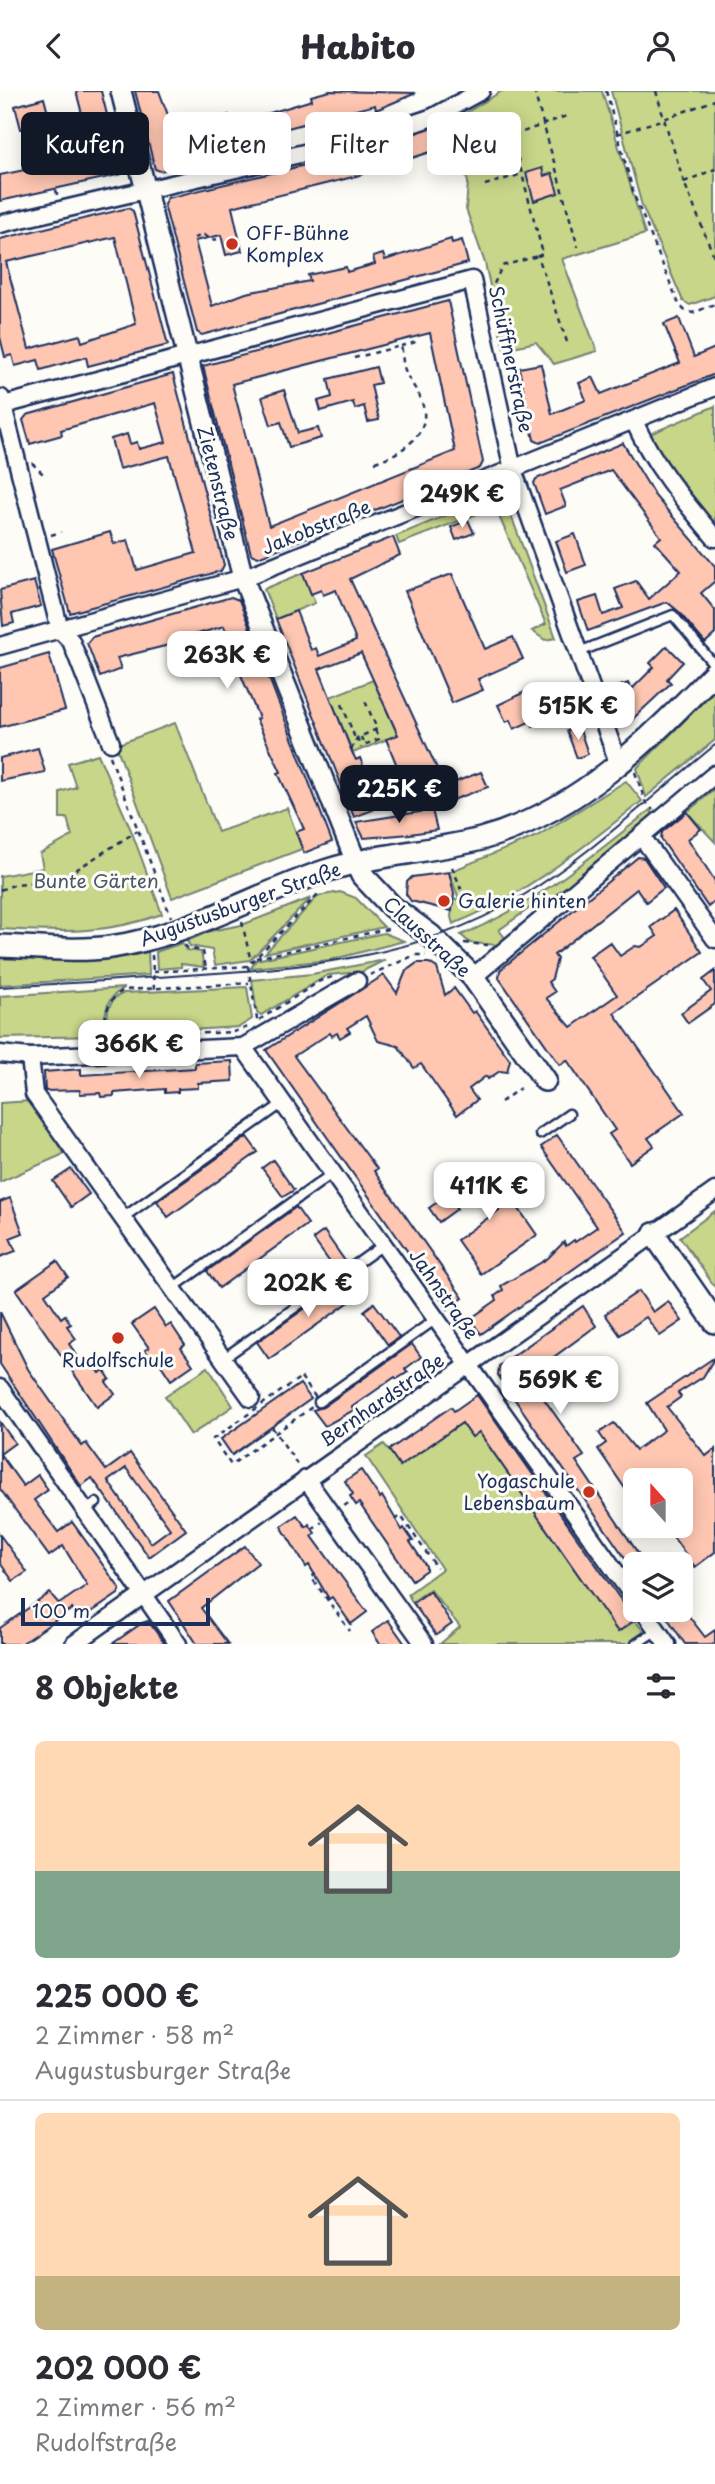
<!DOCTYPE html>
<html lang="de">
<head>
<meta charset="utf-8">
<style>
  body { margin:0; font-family:"Playpen Sans",sans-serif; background:#f2f2f3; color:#2b2b33; height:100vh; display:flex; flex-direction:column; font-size:26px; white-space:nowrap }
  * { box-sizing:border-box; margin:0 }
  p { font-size:23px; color:#7c7c81 }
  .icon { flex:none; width:38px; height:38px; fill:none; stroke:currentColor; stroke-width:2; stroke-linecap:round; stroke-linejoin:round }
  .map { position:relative; height:1553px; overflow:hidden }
  .panel { display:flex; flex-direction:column; background:#fff; flex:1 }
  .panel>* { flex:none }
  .banner { position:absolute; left:21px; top:21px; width:674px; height:63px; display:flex; gap:14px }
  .needle { width:46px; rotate:339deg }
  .fabs { position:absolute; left:623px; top:1377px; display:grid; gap:14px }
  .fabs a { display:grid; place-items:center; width:70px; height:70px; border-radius:10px; background:#fff; box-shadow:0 4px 18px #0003; font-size:35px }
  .scale { position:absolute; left:21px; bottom:18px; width:189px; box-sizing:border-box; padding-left:7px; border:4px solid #1b2f5e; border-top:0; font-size:19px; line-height:24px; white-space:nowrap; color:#1b2f5e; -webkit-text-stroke:5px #fdfcf7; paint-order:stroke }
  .price { position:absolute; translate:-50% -60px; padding:0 16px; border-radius:14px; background:#fff; color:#222; font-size:23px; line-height:46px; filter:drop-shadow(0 2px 4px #0008) }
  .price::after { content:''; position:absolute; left:50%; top:42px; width:21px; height:16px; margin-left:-10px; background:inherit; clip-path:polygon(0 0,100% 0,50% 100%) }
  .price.selected { background:#111827; color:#fff }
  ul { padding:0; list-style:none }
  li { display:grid; align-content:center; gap:14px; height:371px; padding:0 35px }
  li+li { border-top:2px solid #e1e1e2 }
  li span { display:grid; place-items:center; height:217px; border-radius:10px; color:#555 }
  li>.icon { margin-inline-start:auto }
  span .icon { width:126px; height:126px; fill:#fffc; stroke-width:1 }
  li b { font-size:30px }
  h2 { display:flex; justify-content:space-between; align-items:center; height:84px; padding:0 35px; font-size:30px }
  .chip { padding:0 24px; border-radius:10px; background:#fff; box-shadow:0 4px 18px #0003; font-size:24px; line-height:63px }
  .chip.selected { background:#111827; color:#fff }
  header { display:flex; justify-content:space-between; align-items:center; height:91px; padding:0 35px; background:#fff; font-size:32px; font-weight:800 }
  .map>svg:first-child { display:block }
</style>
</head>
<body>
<header><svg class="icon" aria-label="back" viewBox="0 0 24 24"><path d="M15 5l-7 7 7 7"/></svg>Habito<svg class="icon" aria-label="person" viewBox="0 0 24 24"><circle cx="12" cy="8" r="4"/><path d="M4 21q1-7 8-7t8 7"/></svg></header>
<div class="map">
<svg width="715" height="1553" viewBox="0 0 715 1553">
  <rect width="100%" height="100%" fill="#fdfcf7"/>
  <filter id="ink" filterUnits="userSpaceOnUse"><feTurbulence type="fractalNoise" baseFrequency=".0143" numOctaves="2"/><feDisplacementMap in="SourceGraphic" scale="14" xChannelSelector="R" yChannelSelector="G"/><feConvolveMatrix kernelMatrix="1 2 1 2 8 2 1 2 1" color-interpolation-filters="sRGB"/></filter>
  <g filter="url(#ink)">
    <g fill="#c8d689" stroke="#728274" stroke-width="2">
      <polygon points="502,0 602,0 645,143 562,168 597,260 554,273 536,251 504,258 485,172 466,118 468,91 448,33"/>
      <polygon points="611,0 715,0 715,205 690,214 683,210 642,115"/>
      <polygon points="715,315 715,434 673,384 650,343"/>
      <polygon points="498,403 504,405 556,547 545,549 532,540 546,533 495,416 399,453 396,445"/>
      <polygon points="303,482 315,512 276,528 264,498"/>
      <polygon points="373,589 398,644 353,662 330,606"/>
      <polygon points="715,599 715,649 646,706 637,677"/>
      <polygon points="175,632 218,741 287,717 302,758 172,807 116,654"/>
      <path d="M98 663 131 739 162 823C105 844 60 841 0 838V785L43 777 40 763 72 745 67 727H60V701L76 696 68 672Z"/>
      <path d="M626 690 642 710C582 757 525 805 453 833L451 826 453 809 459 808 449 781 537 745Z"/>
      <polygon points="715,698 715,751 687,721"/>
      <path d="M650 719 654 724 539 821 534 814 499 839 506 848 499 854 470 852 461 844C533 815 589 768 650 719Z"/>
      <polygon points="340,801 356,807 384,836 265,862 318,805"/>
      <polygon points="311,807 250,869 215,874 212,859 190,855 187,850 210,840 242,834"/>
      <polygon points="384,842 404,850 330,869 251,877 256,869"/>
      <polygon points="182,852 186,859 201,861 204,876 181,873 181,876 157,878 156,861"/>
      <polygon points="148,859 149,884 0,894 0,867 96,868"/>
      <polygon points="385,869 361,881 328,884 261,924 257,922 252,889 312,883"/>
      <polygon points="247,896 252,928 239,936 106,944 108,919 114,907 124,902"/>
      <path d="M124 897C104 908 105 923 103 945L0 947V905Z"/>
      <polygon points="31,1010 64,1063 0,1091 0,1012"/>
      <polygon points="715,1120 715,1196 680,1146"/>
      <polygon points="208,1276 233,1315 191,1344 165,1305"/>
      <polygon points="462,1332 479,1341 618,1540 635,1529 646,1544 632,1553 440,1553 460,1536 430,1498 412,1511 408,1503 442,1478 366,1365 384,1353 389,1359"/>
    </g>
    <g fill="#ffc7b2" stroke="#1b2f5e" stroke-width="2" fill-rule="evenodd">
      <polygon points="76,0 101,0 122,83 0,110 0,84 93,65"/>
      <polygon points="135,0 159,0 174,40 229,24 231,29 240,27 241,30 260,25 312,9 311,5 330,0 416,2 376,19 375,14 246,48 201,67 202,70 160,80 155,78"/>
      <polygon points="44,7 50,30 21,38 15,15"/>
      <polygon points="440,34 446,56 353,86 232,116 242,160 226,164 221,144 195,150 212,215 246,202 310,190 308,184 346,176 347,181 375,173 373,166 383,163 385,169 451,148 452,152 462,149 468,172 202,244 197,241 164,113 167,107 347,64"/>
      <polygon points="542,77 544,85 552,82 558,102 534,110 526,82"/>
      <path d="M128 117 133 120 168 254 88 275 86 266 41 279 38 269 15 275 12 264 5 266 0 246V148ZM115 146 136 233 82 251 80 244 29 258 6 171Z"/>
      <path d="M448 210 483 371 480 377 258 466 251 463 203 275ZM430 242 455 360 269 435 232 293Z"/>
      <polygon points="679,227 694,266 715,257 715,283 540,352 534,349 519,277 541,273 552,323 586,309 579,292 593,286 601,303 680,272 664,233"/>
      <polygon points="376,276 380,292 371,294 379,329 368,331 364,315 355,318 353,311 321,320 318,310 332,306 328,288"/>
      <polygon points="173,283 224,474 221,480 70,522 52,458 110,441 114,453 128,449 137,479 196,462 169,365 119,378 111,348 127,343 130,353 137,351 139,358 166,351 155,312 61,339 62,344 30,353 23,329 27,324"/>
      <polygon points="284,299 298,342 318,337 321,347 289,356 281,331 271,334 262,306"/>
      <polygon points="623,352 655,405 715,475 715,490 701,502 715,519 715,543 705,552 678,520 667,511 588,540 578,511 597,505 603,524 623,517 615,498 636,490 649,508 681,480 655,451 661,446 611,379 560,399 566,415 545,423 534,392 536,388"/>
      <polygon points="468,429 474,442 456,449 451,436"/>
      <polygon points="575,443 586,474 567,481 556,450"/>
      <polygon points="393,446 400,464 350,488 445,695 481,681 488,696 431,717 415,682 402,687 386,648 398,644 361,562 319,578 352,661 356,669 360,667 367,685 360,688 373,719 354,726 276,528 296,520 311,559 316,557 319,565 356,550 336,499 323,504 321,499 311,503 303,482"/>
      <polygon points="452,483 485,558 513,546 523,568 478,588 483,599 452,612 405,500"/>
      <polygon points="34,490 41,515 12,523 14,532 3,535 0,499"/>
      <polygon points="231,506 239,509 332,751 304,762 296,741 304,738 278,682 281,681 256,628 259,627 230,558 232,557 224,535 188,546 189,549 117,567 121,578 100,586 87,552 92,546"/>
      <polygon points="667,555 683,571 667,588 671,592 624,636 609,599 628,592 631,599 654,576 650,572"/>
      <polygon points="49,563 65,619 0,636 0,577"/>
      <polygon points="533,597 551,627 533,635 531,630 514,638 510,629 506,631 498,614"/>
      <polygon points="579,636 588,663 577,667 567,640"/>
      <polygon points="38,657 45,681 0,690 0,667"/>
      <polygon points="432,719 437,739 410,743 364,747 356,731"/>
      <polygon points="687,721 701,738 688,748 715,790 715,810 708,816 661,748 662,741"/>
      <polygon points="638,766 644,767 664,797 646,811 637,798 554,864 557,868 552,888 548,891 555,901 546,907 571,936 617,904 590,865 610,851 620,865 635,855 641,856 657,845 651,836 674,819 702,861 614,922 684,1022 648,1047 654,1055 630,1072 609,1043 615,1039 567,969 560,974 499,887 500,879"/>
      <polygon points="449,781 454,803 452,820 411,810 406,803 407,791 412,786"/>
      <polygon points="417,872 429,872 437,877 445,904 454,897 472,922 475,920 510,969 507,981 500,980 488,988 486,985 469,998 477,1009 457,1024 421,973 414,977 398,955 378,950 366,925 347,937 350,941 340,947 337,942 332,945 330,942 294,965 377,1078 374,1080 463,1207 448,1218 266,959 384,884 397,902 406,880"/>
      <polygon points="715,880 715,913 688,932 681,922 711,900 703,889"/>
      <polygon points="232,970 233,990 198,992 198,997 178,998 178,1001 165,1002 165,998 114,1002 114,1005 101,1006 100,1002 80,1003 80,999 45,1000 44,981 81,978 81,984 195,977 195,972"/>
      <polygon points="557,1044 626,1141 481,1243 470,1228 497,1209 495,1205 503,1199 501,1195 547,1168 564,1151 566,1155 574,1149 575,1151 597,1136 541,1056"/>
      <polygon points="247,1046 258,1061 168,1126 157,1110"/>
      <polygon points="273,1069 294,1099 283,1106 262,1077"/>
      <polygon points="489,1075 537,1144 481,1183 457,1149 499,1119 483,1094 455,1114 457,1118 439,1131 429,1117"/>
      <polygon points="71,1078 89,1103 71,1116 53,1090"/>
      <polygon points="10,1107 23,1142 10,1147 16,1160 0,1166 0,1111"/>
      <polygon points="296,1116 308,1133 219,1197 207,1180"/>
      <polygon points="324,1140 345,1170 334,1177 313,1148"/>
      <polygon points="57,1170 68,1186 45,1203 61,1227 65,1224 71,1233 67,1235 76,1248 69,1253 84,1274 91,1269 100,1282 104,1279 110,1288 106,1291 115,1303 97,1316 16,1199"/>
      <polygon points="347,1188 359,1204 269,1268 257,1251"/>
      <polygon points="639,1200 653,1221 668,1210 682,1230 660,1245 646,1226 620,1244 605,1223"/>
      <polygon points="374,1212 399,1246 388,1254 364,1220"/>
      <polygon points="583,1215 596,1235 528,1285 584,1365 576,1370 646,1474 630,1474 498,1284 499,1275"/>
      <polygon points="154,1218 166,1236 171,1233 185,1254 181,1257 193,1274 171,1289 155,1265 151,1268 145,1259 149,1257 132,1233"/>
      <path d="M0 1221 28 1278 82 1355 86 1352 106 1379 130 1362 186 1439 149 1466 92 1387 81 1395 0 1273ZM126 1377 170 1438 151 1452 108 1390Z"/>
      <polygon points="412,1253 421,1266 405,1278 408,1281 397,1288 395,1286 352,1316 354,1319 325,1335 313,1319 323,1316"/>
      <polygon points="715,1266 703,1286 678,1302 681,1306 667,1316 706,1365 715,1358 715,1461 695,1476 665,1435 681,1435 681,1390 635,1390 635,1412 598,1358 606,1352 599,1342 614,1332 636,1359 664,1339 647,1312"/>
      <polygon points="300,1293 311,1308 232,1364 221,1348"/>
      <polygon points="477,1304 635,1529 618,1541 479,1341 472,1346 462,1332 400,1375 389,1359 451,1316 454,1320"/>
      <polygon points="0,1331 15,1352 0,1363 23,1395 38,1384 48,1399 34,1409 58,1441 72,1431 120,1498 118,1503 80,1529 72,1518 21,1553 0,1553 0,1537 50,1502 59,1513 87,1494 63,1455 49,1465 0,1398"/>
      <polygon points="361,1379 380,1407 382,1405 402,1439 404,1437 413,1450 410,1451 426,1475 426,1479 412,1489 359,1412 356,1414 350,1405 353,1403 345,1390"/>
      <polygon points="297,1424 306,1436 309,1433 315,1442 312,1445 367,1521 351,1533 332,1506 329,1508 309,1474 306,1476 281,1435"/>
      <polygon points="0,1444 27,1481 13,1490 0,1472"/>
      <polygon points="245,1455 258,1472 201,1517 228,1553 197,1553 169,1510"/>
      <polygon points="430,1500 452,1533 436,1544 413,1512"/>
      <polygon points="662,1519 684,1519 705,1546 715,1539 715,1553 685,1553"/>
      <polygon points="388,1529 405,1553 380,1553 372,1541"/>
      <polygon points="148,1530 165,1553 112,1553 142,1532"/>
    </g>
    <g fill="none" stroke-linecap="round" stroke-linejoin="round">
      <defs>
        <g id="service">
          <polyline points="579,561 673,524 715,575"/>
          <polyline points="540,1043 569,1023"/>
          <polyline points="124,1126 283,1012"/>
          <polyline points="174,1196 333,1082"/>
          <polyline points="224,1267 383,1154"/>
          <polyline points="319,1311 436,1228"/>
          <polyline points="83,1421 96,1412"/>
          <polyline points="636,1553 657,1539"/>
        </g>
        <g id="minor">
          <polyline points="0,133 377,45 433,26 481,0"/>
          <polyline points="1,307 60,539 71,550 111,652"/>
          <polyline points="0,315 472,189 513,379 619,674"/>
          <path d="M634 330C654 375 684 410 715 447"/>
          <polyline points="0,555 243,487 715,296"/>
          <polyline points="642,746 715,848"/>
          <polyline points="473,886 715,683"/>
          <polyline points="243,956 635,1508"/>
          <polyline points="0,963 30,966 243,956 357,890"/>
          <polyline points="30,966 34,1003 251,1307"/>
          <polyline points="0,1297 178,1553"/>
          <polyline points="306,1388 424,1553"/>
          <polyline points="643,1519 667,1553"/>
          <polyline points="74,1553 715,1100"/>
        </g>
        <polyline id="tertiary" points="121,0 243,487 356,771"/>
        <g id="secondary">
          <polyline points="356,771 362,784 392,816 431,845 473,886 545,989"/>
          <path d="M0 855C37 856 75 861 111 856 186 845 254 804 325 780 376 763 430 761 481 748 578 721 647 651 715 581"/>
          <polyline points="654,1143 715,1231"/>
        </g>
      </defs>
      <use href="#service" stroke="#1b2f5e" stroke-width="13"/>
      <use href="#minor" stroke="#1b2f5e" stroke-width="21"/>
      <use href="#tertiary" stroke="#1b2f5e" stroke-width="24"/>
      <use href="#secondary" stroke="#1b2f5e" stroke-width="26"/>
      <g stroke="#1b2f5e" stroke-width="2.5" stroke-dasharray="5 5" stroke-linecap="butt">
        <polyline points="534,0 578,156"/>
        <polyline points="606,0 634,104 678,211 684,219 693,222 715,213"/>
        <polyline points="656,0 664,28 715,9"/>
        <polyline points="617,43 664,28 684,91 715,168"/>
        <polyline points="476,57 512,45"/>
        <polyline points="49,65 51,74"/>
        <polyline points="684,91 715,78"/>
        <polyline points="485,94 522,83"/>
        <polyline points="56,99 58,107"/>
        <polyline points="194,147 204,144 212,149 218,148"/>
        <polyline points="490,202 502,175 538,165"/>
        <polyline points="567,251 538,165 543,163 512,45 569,24"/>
        <polyline points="401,255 416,251"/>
        <path d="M354 267 401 255C403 262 402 269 404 276 408 290 420 301 423 315 431 345 398 364 375 371"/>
        <polyline points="32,372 44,384"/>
        <polyline points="51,444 61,441"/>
        <polyline points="342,613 356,650"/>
        <polyline points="361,646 364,654 379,648 375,639"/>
        <polyline points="357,647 361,657"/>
        <polyline points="351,659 357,647 377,638 365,610"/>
        <polyline points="110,665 171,826"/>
        <polyline points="635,681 645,710 653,719"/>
        <polyline points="452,776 461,797 457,798"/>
        <polyline points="0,799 16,793 60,789 137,740"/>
        <polyline points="242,831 251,871"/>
        <polyline points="464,852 488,854"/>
        <polyline points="185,854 187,857 203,860 206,878"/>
        <polyline points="152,864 154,898"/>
        <polyline points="256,867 392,837"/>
        <polyline points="248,875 258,934"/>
        <polyline points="153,881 248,875 318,803"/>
        <polyline points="370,884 415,864 426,864"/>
        <polyline points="259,929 320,890 335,885"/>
        <polyline points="143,945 233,941 248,936"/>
        <path d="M104 949C105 928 104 910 124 899L249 892"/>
        <polyline points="501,1011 520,997"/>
        <polygon points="301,1286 319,1311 231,1374 213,1348"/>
        <polyline points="272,1336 299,1376"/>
        <polyline points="344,1415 353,1409"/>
        <polyline points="395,1429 401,1425 437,1477"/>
        <polyline points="312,1438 322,1431"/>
        <polyline points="316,1483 311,1486 350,1540"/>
      </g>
      <use href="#service" stroke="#fdfcf7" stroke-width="8"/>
      <use href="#minor" stroke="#fdfcf7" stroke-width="16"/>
      <use href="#tertiary" stroke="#fdfcf7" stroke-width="19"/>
      <use href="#secondary" stroke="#fdfcf7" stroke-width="21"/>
      <path stroke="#1b2f5e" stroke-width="2" d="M0 896C62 893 124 889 186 884 299 877 418 868 519 807 589 765 651 706 715 654"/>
    </g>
  </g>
  <g fill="#c8321e" stroke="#fdfcf7" stroke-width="2.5">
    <circle cx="232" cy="153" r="7"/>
    <circle cx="444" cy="810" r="7"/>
    <circle cx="118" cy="1247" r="7"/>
    <circle cx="589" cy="1401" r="7"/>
  </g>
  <g text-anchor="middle" stroke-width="6" stroke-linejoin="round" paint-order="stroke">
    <g font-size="19" fill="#1b2f5e" stroke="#fdfcf7" text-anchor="start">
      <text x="246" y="149">OFF-Bühne<tspan x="246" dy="22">Komplex</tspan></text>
      <text x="458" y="817">Galerie hinten</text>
      <text x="118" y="1276" text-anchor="middle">Rudolfschule</text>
      <text x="575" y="1397" text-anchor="end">Yogaschule<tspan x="575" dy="22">Lebensbaum</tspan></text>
    </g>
    <g font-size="19" fill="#1b2f5e" stroke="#fdfcf7">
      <text transform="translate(511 268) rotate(78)" y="7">Schüffnerstraße</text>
      <text transform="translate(218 392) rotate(76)" y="7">Zietenstraße</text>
      <text transform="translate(316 436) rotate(-22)" y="7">Jakobstraße</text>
      <text transform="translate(240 813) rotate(-20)" y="7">Augustusburger Straße</text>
      <text transform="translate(427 846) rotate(42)" y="7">Clausstraße</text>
      <text transform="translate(444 1203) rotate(55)" y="7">Jahnstraße</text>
      <text transform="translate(382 1309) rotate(-35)" y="7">Bernhardstraße</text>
    </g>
    <g font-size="19" fill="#465969" stroke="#fdfcf7">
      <text x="96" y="797">Bunte Gärten</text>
    </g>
  </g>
</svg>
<div class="fabs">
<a><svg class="needle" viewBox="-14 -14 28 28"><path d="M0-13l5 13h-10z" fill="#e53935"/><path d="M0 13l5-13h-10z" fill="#7c7c81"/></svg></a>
<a><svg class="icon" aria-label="layers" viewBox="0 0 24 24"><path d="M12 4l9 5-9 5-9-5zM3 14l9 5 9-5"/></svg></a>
</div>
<div class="scale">100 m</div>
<b class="price" style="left:462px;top:439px">249K €</b>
<b class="price" style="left:227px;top:600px">263K €</b>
<b class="price" style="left:578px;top:651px">515K €</b>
<b class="price selected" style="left:399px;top:734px">225K €</b>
<b class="price" style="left:139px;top:989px">366K €</b>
<b class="price" style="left:489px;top:1131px">411K €</b>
<b class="price" style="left:308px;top:1228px">202K €</b>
<b class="price" style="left:560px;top:1325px">569K €</b>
<div class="banner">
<a class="chip selected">Kaufen</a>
<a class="chip">Mieten</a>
<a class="chip">Filter</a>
<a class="chip">Neu</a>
</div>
</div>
<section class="panel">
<h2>8 Objekte<svg class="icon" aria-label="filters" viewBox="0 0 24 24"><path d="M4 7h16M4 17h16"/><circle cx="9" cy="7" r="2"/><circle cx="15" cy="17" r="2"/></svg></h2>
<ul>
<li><span style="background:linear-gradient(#ffd9b3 60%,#7fa58c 0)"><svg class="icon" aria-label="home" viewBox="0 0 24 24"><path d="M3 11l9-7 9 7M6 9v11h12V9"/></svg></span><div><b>225 000 €</b><p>2 Zimmer · 58 m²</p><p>Augustusburger Straße</p></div></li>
<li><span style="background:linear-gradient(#ffd9b3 75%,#c2b280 0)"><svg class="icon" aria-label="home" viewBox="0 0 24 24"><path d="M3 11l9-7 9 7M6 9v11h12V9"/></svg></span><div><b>202 000 €</b><p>2 Zimmer · 56 m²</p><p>Rudolfstraße</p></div></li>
</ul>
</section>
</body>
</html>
